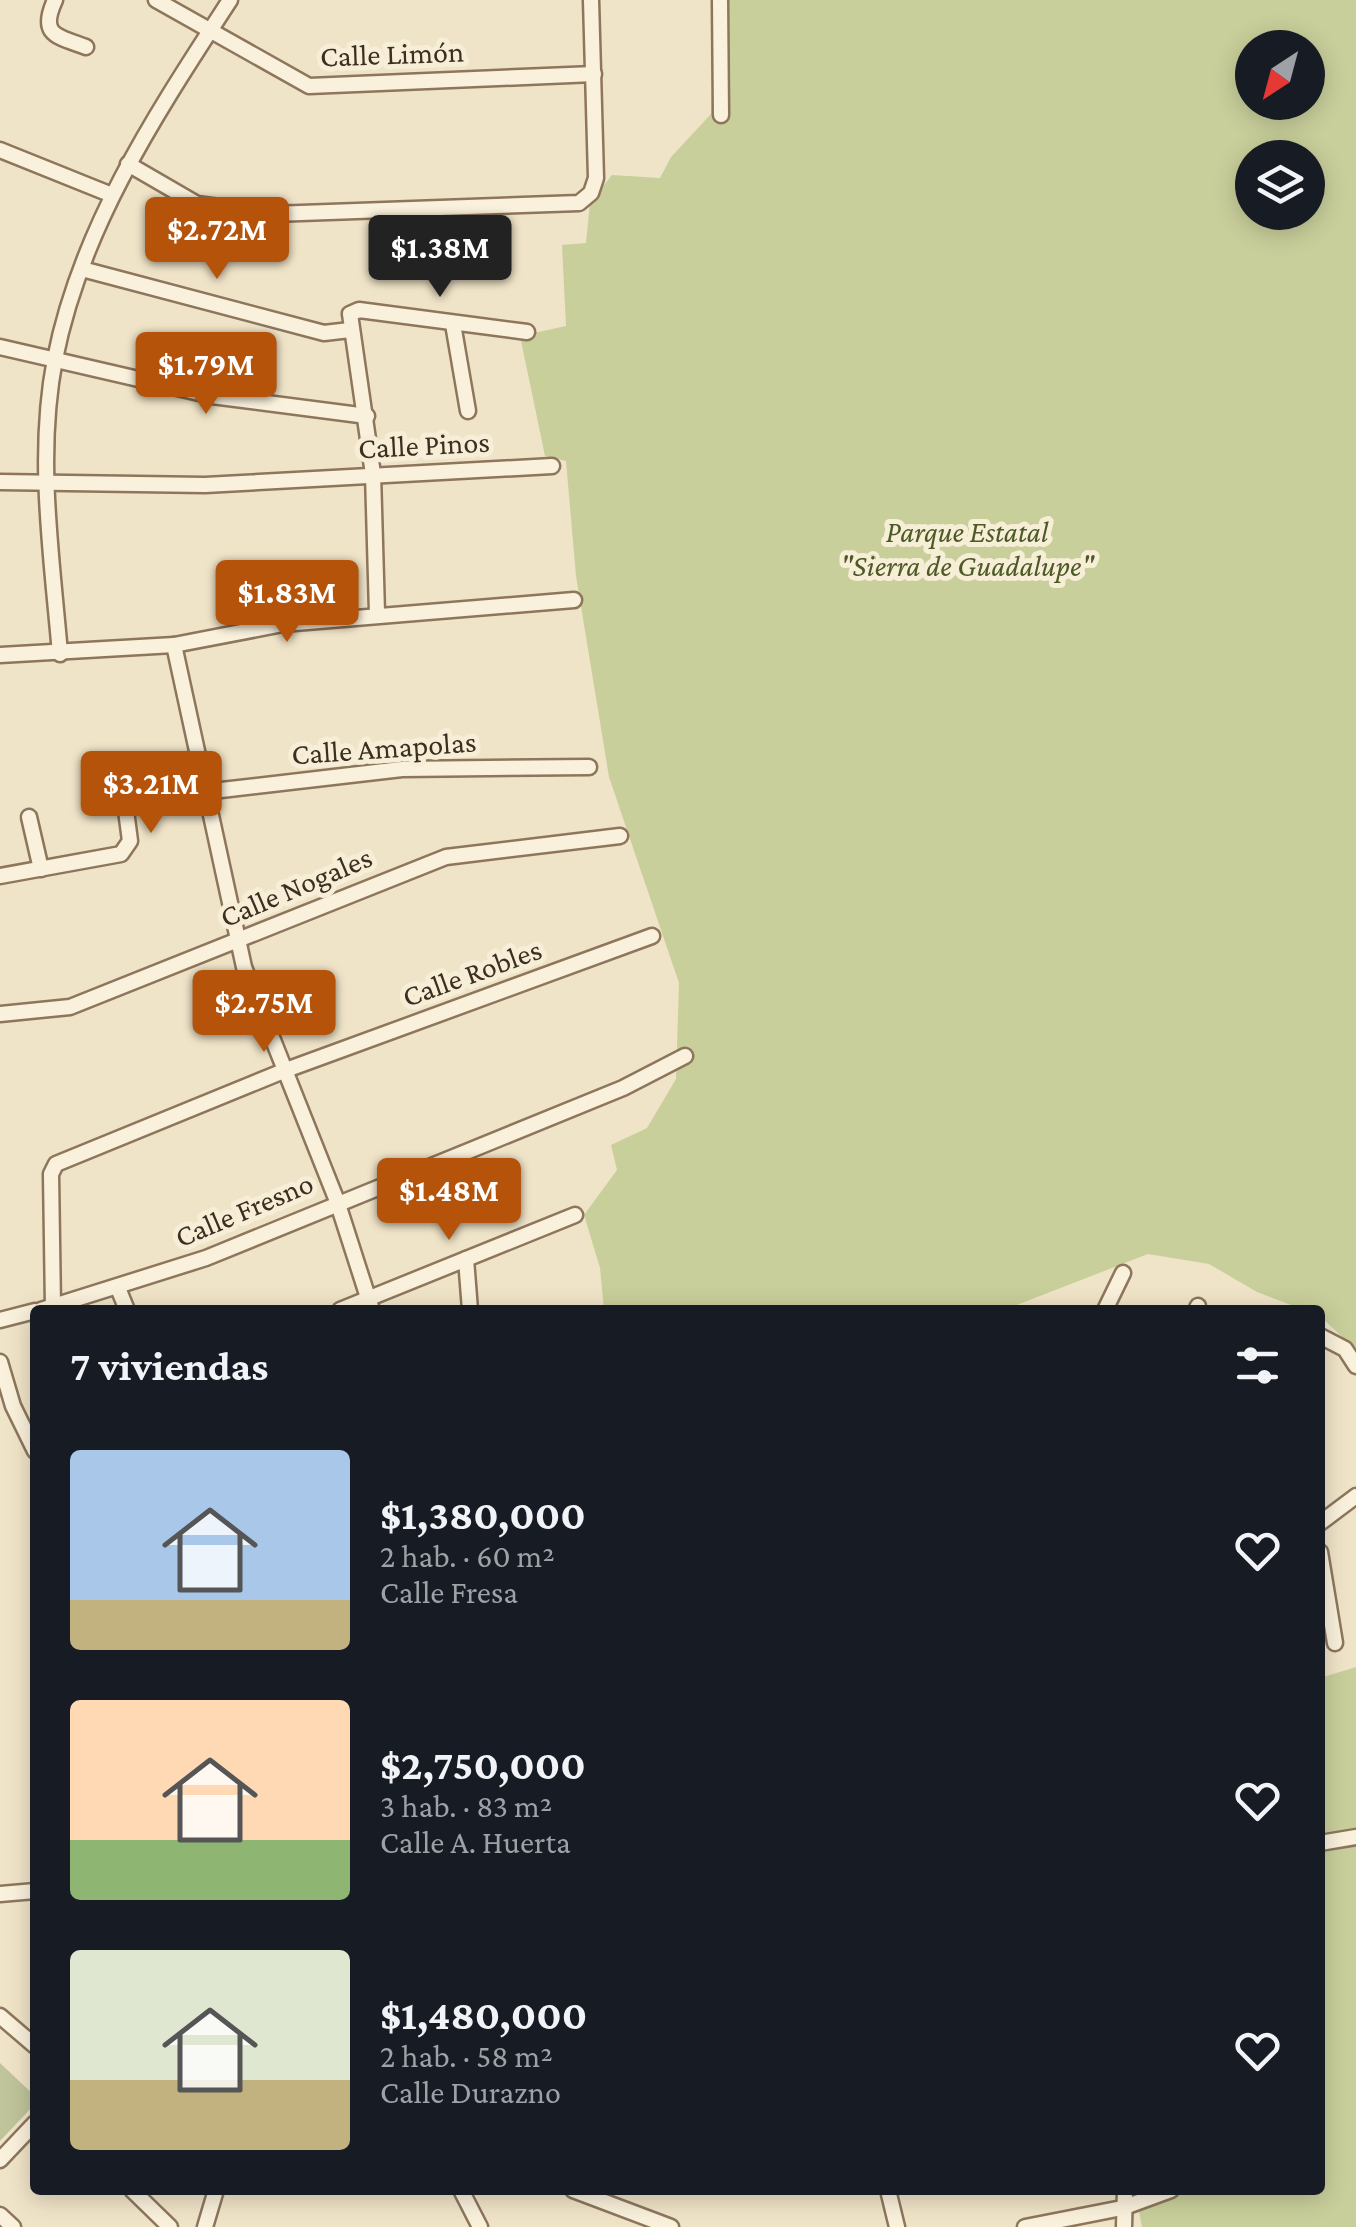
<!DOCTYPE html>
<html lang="es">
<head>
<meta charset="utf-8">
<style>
  body { margin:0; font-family:"Crimson Pro",serif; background:#242831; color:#f1f3f6; height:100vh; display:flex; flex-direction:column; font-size:38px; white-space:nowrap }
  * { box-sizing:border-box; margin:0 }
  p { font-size:32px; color:#9ea1a6 }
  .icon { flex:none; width:55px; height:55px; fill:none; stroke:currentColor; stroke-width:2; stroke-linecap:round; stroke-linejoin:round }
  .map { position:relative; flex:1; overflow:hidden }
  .panel { position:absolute; left:30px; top:1305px; width:1295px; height:890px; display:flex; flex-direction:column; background:#171b24; border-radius:10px; box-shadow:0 5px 25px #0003 }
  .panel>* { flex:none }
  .needle { width:65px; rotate:216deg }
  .buttons { position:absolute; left:1235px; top:30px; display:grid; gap:20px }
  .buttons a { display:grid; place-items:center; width:90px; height:90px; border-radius:50%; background:#171b24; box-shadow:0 5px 25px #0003; font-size:50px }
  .price { position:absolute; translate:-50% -85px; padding:0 22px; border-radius:10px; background:#b45309; color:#fff; font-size:32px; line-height:65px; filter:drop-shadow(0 2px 5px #0008) }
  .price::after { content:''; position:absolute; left:50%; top:60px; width:30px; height:22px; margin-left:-15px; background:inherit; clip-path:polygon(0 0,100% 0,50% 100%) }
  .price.current { background:#222; color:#fff }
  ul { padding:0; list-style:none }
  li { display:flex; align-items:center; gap:30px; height:250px; padding:0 40px }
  li span { display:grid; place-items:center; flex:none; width:280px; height:200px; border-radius:10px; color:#555 }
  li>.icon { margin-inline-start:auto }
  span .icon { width:120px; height:120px; fill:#fffc; stroke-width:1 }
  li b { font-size:42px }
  h2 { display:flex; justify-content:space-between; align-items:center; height:120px; padding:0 40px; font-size:42px }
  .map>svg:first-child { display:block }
</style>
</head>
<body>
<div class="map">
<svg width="1356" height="2227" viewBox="0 0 1356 2227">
  <rect width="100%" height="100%" fill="#f0e4c8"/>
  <g fill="#c9cf9b" fill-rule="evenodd">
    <path d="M716 0H1356V1350L1320 1316V1310H1304L1257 1292 1209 1264 1148 1254 1004 1310H604L600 1268 584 1215 617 1170 611 1145 647 1128 676 1079 679 983 609 777 576 576 566 461 545 456 520 336 566 326 562 245 586 243 590 202 612 175 660 178 671 157 711 114ZM1252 48H1308V102H1252ZM1252 158H1308V212H1252Z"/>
    <polygon points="1356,1667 1356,2227 1142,2227 1135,2190 1320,2190 1320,1678"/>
  </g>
  <polygon fill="#bfc49a" points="0,2063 35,2096 35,2104 0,2141"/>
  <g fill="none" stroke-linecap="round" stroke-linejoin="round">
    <defs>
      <g id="minor">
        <path d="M55 0C39 35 56 36 86 47"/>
        <polyline points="156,0 309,86 594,74"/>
        <polyline points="720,0 721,115"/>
        <polyline points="0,150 112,195"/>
        <polyline points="128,164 197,204 273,214 579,203 591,193 596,178 591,0"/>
        <polyline points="82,269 324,333 350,330"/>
        <polyline points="453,324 468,411"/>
        <polyline points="0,347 212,396 367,416"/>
        <polyline points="0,482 205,485 552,466"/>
        <polyline points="377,613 373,474 350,314 359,310 527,332"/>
        <polyline points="174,645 244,967 337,1201 372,1310"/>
        <path d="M60 654C52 557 36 456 55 359 81 226 158 111 230 0"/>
        <polyline points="0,655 174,645 283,624 574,600"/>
        <polyline points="29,817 41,869"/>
        <polyline points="0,876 121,854 130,841 125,803 135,794 204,792 402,769 589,767"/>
        <polyline points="0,1014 70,1007 446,857 620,836"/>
        <polyline points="466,1259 470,1310"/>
        <polyline points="118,1288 127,1310"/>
        <polyline points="53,1307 51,1174 56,1164 286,1070 652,936"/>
        <polyline points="41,1310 206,1258 623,1088 685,1056"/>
        <polyline points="340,1310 575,1215"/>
        <polyline points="1105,1310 1123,1273"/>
        <polyline points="1196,1310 1198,1306"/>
        <polyline points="0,1320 35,1311"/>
        <polyline points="1320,1336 1345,1349 1356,1366"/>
        <polyline points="0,1362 13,1406 35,1451"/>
        <polyline points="1320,1523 1356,1496"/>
        <polyline points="1320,1552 1335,1643"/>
        <polyline points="1320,1843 1356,1837"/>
        <polyline points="0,1894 35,1891"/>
        <polyline points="0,2016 35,2046"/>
        <polyline points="0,2160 35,2123"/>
        <polyline points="132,2190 170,2227"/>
        <polyline points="461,2190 480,2227"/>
        <polyline points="573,2190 671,2227"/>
        <polyline points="888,2190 897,2227"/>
        <polyline points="0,2215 13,2227"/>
        <polyline points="205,2227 216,2190"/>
        <polyline points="1025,2227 1122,2208 1171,2190"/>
        <polyline points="1124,2227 1125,2190"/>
      </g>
    </defs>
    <use href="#minor" stroke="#8d765c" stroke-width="19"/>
    <use href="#minor" stroke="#faf1dc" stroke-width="14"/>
  </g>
  <g text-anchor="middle" stroke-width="10" stroke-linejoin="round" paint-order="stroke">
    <g font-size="30" fill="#3d2e20" stroke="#f7eed8">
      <text transform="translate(392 54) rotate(-2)" y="10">Calle Limón</text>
      <text transform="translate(424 445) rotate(-3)" y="10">Calle Pinos</text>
      <text transform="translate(384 748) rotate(-4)" y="10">Calle Amapolas</text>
      <text transform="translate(296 887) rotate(-23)" y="10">Calle Nogales</text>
      <text transform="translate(472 973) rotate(-20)" y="10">Calle Robles</text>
      <text transform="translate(244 1210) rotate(-23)" y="10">Calle Fresno</text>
    </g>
    <g font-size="30" font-style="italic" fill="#4d5a26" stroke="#f7eed8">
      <text x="967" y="542">Parque Estatal<tspan x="967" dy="34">"Sierra de Guadalupe"</tspan></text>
    </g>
  </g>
</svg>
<div class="buttons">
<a><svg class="needle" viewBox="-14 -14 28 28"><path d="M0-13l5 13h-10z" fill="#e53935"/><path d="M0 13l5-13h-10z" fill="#9ea1a6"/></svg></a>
<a><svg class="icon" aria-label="layers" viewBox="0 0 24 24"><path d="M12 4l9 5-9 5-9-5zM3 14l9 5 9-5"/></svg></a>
</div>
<b class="price" style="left:217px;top:282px">$2.72M</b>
<b class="price current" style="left:440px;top:300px">$1.38M</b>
<b class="price" style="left:206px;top:417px">$1.79M</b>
<b class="price" style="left:287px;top:645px">$1.83M</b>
<b class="price" style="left:151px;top:836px">$3.21M</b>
<b class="price" style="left:264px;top:1055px">$2.75M</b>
<b class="price" style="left:449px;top:1243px">$1.48M</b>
<section class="panel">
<h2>7 viviendas<svg class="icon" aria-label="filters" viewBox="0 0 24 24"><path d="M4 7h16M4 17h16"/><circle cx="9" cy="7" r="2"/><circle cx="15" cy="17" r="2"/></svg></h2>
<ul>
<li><span style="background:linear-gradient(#a9c7e8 75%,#c2b280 0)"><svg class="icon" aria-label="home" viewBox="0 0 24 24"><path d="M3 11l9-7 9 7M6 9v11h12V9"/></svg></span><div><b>$1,380,000</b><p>2 hab. · 60 m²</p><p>Calle Fresa</p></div><svg class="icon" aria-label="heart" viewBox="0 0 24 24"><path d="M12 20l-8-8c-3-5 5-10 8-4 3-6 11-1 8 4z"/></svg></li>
<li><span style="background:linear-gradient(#ffd9b3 70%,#8fb573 0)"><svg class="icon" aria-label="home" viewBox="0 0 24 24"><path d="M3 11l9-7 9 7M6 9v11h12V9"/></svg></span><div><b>$2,750,000</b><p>3 hab. · 83 m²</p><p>Calle A. Huerta</p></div><svg class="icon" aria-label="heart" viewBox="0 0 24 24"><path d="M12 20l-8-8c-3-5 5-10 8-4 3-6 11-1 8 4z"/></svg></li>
<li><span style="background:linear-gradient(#dfe7d0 65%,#c2b280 0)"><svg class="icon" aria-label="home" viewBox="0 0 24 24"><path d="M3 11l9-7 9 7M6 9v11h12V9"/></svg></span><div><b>$1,480,000</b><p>2 hab. · 58 m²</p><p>Calle Durazno</p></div><svg class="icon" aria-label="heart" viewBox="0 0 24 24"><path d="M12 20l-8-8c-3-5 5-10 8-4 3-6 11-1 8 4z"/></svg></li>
</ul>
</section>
</div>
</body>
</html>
